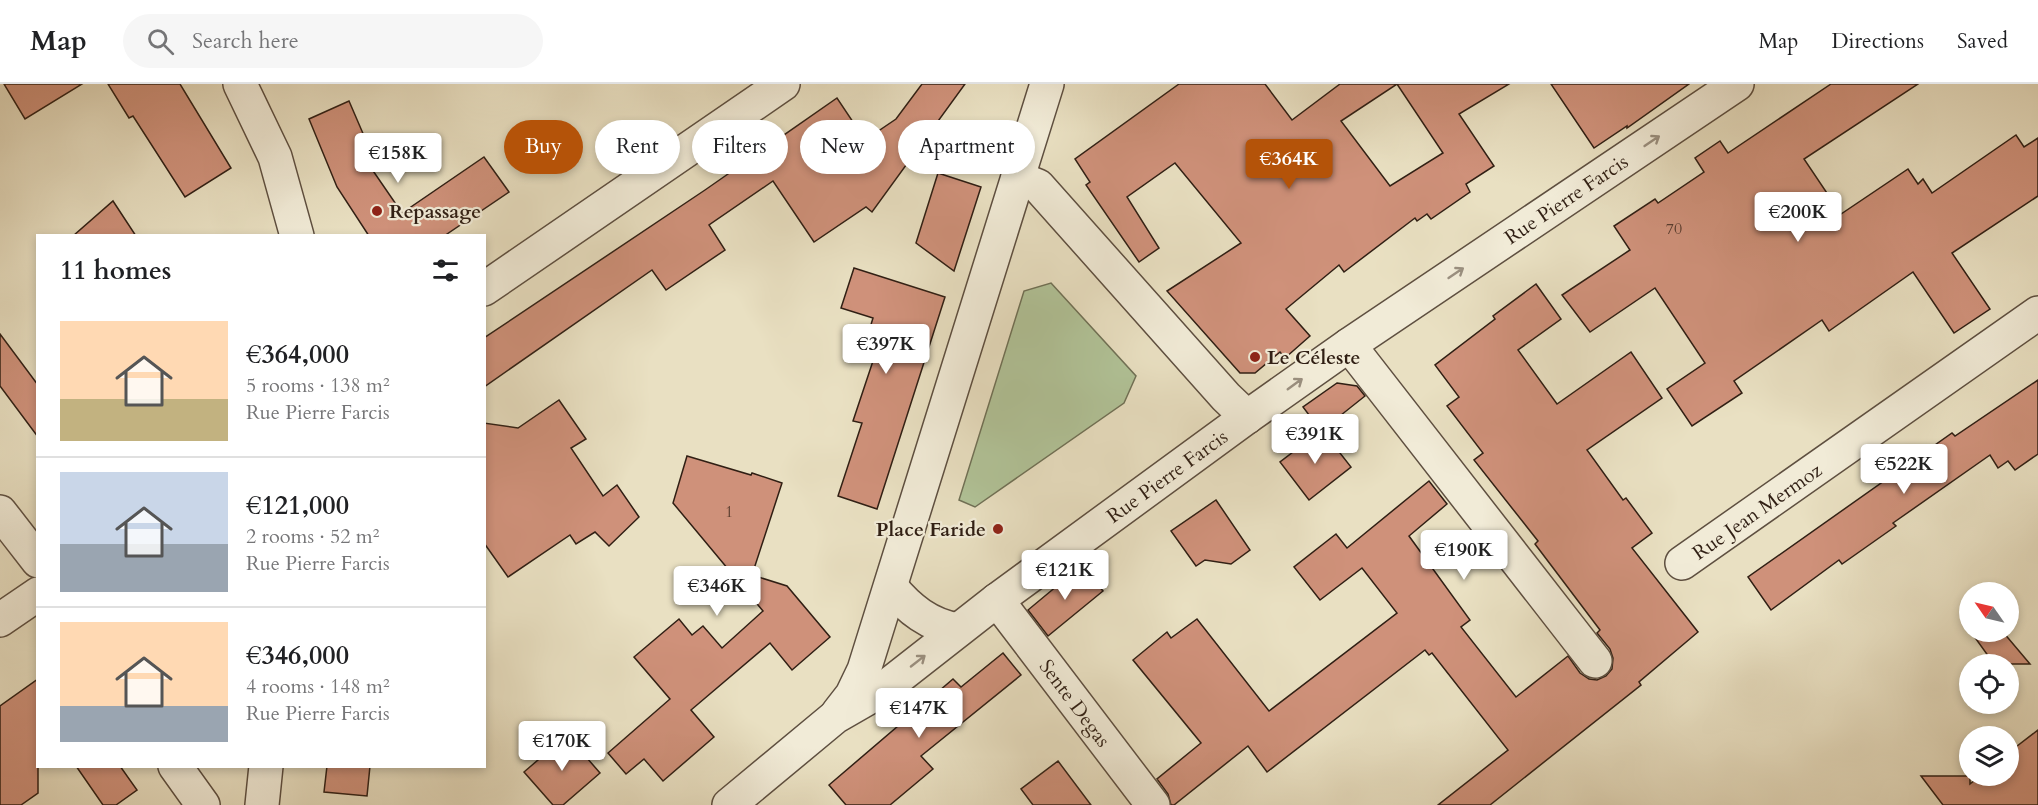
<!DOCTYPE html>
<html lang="en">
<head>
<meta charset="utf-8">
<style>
  body { margin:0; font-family:Cardo,serif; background:#f6f6f6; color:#202124; height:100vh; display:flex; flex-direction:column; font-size:22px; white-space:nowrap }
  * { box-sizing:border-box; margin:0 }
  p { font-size:20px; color:#757577 }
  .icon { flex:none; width:33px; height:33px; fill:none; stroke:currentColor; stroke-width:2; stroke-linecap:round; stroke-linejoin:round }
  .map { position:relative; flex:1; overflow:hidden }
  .side { position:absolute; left:36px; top:150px; width:450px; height:534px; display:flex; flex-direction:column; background:#fff; border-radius:0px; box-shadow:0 3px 9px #0003 }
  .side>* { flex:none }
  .top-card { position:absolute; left:504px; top:36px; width:570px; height:54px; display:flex; gap:12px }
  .needle { width:39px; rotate:304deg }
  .fabs { position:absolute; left:1959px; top:498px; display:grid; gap:12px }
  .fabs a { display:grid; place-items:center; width:60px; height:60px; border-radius:50%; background:#fff; box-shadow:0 3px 9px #0003; font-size:30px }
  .price { position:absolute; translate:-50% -51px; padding:0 14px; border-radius:6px; background:#fff; color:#222; font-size:20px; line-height:39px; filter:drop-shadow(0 2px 3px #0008) }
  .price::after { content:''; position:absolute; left:50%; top:36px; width:18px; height:14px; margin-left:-9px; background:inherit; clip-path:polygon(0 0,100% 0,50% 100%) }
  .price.active { background:#b45309; color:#fff }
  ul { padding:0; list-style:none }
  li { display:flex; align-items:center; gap:18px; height:150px; padding:0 24px }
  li+li { border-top:2px solid #e0e0e0 }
  li span { display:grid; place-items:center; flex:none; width:168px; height:120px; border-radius:0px; color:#555 }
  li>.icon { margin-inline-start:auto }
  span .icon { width:72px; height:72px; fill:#fffc; stroke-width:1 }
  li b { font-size:26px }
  h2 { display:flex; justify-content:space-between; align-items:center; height:72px; padding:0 24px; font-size:26px }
  .pill { padding:0 21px; border-radius:27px; background:#fff; box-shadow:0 3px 9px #0003; font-size:21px; line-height:54px }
  .pill.active { background:#b45309; color:#fff }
  header { display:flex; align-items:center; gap:36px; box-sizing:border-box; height:84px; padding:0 30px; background:#fff; border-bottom:2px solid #e0e0e0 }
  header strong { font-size:28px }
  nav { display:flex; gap:33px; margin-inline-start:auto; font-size:21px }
  .search { width:420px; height:54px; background:#f6f6f6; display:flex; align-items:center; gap:15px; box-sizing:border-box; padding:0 21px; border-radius:33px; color:#757577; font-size:22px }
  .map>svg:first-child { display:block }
</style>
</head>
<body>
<header>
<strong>Map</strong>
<div class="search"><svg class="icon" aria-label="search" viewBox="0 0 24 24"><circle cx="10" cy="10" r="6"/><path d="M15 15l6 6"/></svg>Search here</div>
<nav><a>Map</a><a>Directions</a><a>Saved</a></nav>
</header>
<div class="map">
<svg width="2038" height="721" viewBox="0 0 2038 721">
  <rect width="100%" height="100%" fill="#e9e0c2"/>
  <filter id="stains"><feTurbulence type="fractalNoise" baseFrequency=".00333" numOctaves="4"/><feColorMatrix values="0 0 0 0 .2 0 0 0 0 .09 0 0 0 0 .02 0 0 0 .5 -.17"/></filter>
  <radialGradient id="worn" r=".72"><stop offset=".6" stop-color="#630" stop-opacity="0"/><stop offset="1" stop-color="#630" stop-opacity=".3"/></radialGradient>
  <polygon fill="#b1c398" stroke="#707156" stroke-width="1.5" points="1051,199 1136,292 1124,319 975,423 959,416 1024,207"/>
  <g fill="#cf917a" stroke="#301f14" stroke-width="1.5" fill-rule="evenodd">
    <polygon points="4,0 82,0 25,35"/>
    <polygon points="108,0 180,0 231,84 185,113 133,32 129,34"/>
    <polygon points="922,0 965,0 872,128 866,123 814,158 773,97 709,141 725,166 666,206 652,186 484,303 484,254 705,106 837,14 865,56 896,35"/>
    <path d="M1179 0H1265L1292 36 1340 0H1509L1459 30 1494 82 1466 100 1470 108 1431 135 1427 130 1417 137 1415 134 1344 188 1339 181 1286 225 1310 252 1285 274 1280 268 1255 289H1240L1167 207 1241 159 1175 79 1127 113 1159 164 1139 178 1086 101 1090 98 1075 75ZM1397 0 1443 69 1390 102 1341 37Z"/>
    <polygon points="1551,0 1689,0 1627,44 1627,42 1594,64"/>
    <polygon points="1831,0 1918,0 1804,75 1841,130 1908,85 1918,100 1923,95 1932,109 2016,51 2024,63 2038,54 2038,112 1952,169 1990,225 1954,249 1913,188 1829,247 1822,236 1734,297 1742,309 1692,342 1667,305 1705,279 1655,204 1590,248 1562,211 1630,166 1614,142 1655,115 1658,119 1704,88 1695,74 1720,57 1728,69"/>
    <polygon points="349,17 374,75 367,78 402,129 484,73 509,108 444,152 369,152 337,103 309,35"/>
    <polygon points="938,89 981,103 954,187 916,159"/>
    <polygon points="113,117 136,152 73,152"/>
    <polygon points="854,184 945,213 877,425 838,412 862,339 853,337 875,271 863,267 873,234 841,224"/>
    <polygon points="1536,200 1561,235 1518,266 1557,320 1631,268 1662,314 1587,366 1623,416 1626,414 1652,449 1632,464 1698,548 1639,598 1641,601 1490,721 1438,721 1508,666 1432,569 1429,571 1425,566 1267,688 1248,662 1174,721 1171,721 1168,710 1157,695 1201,659 1133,576 1167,548 1171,554 1197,535 1269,627 1397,529 1362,484 1320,516 1294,483 1336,450 1347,464 1429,397 1447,420 1409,452 1470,536 1461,543 1516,613 1568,572 1580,589 1589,595 1597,596 1606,592 1612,585 1613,574 1610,565 1597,549 1600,546 1535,460 1538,457 1474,376 1483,369 1447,322 1459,313 1435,281 1495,235 1493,232"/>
    <polygon points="0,250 38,301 38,353 0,302"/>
    <polygon points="2038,296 2038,370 2015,386 2008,377 1998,384 1990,371 1893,439 1896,442 1842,480 1839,476 1771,526 1748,493 1952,349 1955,352"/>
    <polygon points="1337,299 1357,302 1365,312 1321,347 1303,323"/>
    <polygon points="559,316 586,355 571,364 603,412 617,401 639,433 609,462 595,448 576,460 570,451 508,493 484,459 484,339 518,344"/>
    <polygon points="1322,346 1351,383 1309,416 1280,378"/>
    <polygon points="687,372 751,391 752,389 782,399 752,491 787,502 830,553 792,586 770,559 691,626 714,653 663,697 644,675 626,690 608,669 670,615 634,573 679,535 692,551 703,542 722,564 763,527 673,419"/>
    <polygon points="1216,416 1250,466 1231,480 1205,476 1196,482 1171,447"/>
    <polygon points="1075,487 1086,487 1103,507 1048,552 1028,526"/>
    <polygon points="1971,548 2003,548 2030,580 1994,580"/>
    <polygon points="1003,569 1021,591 921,672 933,685 890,721 846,721 829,701 953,595 961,603"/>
    <polygon points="38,595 38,709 21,721 0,721 0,622"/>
    <polygon points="2038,646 2038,721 1943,721 1921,692 1970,692 1970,700 1980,692 2008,692 2008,669"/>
    <polygon points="567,651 600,689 563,721 553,721 524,688"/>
    <polygon points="1058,677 1091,721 1033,721 1021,705"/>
    <polygon points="76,682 120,682 137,706 116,721 103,721"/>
    <polygon points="327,682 370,682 367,712 324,708"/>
  </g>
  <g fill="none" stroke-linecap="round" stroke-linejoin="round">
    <defs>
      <g id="minor">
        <polyline points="240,0 275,73 297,152"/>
        <polyline points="1018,94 1038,102 1226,313 1247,333"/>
        <polyline points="484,205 783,0"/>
        <polyline points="1349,261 1595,577"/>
        <polyline points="0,428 38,477"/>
        <polyline points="1682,479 2038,229"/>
        <path d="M891 503C909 525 929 541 958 546"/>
        <polyline points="997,516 1153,721"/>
        <polyline points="0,536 38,510"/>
        <polyline points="838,629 852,611 864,586 1047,0"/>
        <polyline points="175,682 203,721"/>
        <polyline points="262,721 266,682"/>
        <polyline points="729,721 835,633 882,606 997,516 1247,333 1349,261 1737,0"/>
      </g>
    </defs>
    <use href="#minor" stroke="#5e4f40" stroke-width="36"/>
    <use href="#minor" stroke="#f1ebd7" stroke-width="33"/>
  </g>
  <defs><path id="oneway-shaft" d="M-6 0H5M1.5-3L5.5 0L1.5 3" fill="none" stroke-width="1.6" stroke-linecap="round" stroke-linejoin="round" transform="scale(1.5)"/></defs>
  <g stroke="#9a8f7f">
    <use href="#oneway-shaft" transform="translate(1652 57) rotate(-34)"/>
    <use href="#oneway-shaft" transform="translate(1456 189) rotate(-34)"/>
    <use href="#oneway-shaft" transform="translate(1295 300) rotate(-36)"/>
    <use href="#oneway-shaft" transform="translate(918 577) rotate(-38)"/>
  </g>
  <g fill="#8f2418" stroke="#f1ebd7" stroke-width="2">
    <circle cx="377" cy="127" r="6"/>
    <circle cx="1255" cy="273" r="6"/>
    <circle cx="998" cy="445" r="6"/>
  </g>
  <g text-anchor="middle" stroke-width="4.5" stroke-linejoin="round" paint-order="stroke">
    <g font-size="16" fill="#583c2e">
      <text x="1674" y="150">70</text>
      <text x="729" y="433">1</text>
    </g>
    <g font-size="20" fill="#301f14" stroke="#f1ebd7">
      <text transform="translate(1566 115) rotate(-34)" y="7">Rue Pierre Farcis</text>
      <text transform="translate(1167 392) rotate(-36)" y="7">Rue Pierre Farcis</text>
      <text transform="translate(1757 427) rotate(-35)" y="7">Rue Jean Mermoz</text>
      <text transform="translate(1075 619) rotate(53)" y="7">Sente Degas</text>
    </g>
    <g font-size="20" font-weight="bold" fill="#301f14" stroke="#f1ebd7" text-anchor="start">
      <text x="389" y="134">Repassage</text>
      <text x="1267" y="280">Le Céleste</text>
      <text x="986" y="452" text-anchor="end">Place Faride</text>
    </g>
  </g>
  <rect width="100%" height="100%" filter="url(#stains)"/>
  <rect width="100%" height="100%" fill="url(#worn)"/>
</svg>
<div class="fabs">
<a><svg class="needle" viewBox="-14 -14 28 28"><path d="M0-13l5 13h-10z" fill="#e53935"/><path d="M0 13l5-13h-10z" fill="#757577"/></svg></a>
<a><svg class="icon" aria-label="locate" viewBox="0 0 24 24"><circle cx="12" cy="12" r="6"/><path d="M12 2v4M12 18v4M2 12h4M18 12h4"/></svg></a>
<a><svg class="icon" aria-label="layers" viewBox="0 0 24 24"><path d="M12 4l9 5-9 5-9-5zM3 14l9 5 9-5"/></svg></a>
</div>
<b class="price" style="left:398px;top:100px">€158K</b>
<b class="price active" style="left:1289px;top:106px">€364K</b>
<b class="price" style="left:1798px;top:159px">€200K</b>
<b class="price" style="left:886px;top:291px">€397K</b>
<b class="price" style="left:1315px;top:381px">€391K</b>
<b class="price" style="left:1904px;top:411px">€522K</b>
<b class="price" style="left:1464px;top:497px">€190K</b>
<b class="price" style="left:1065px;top:517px">€121K</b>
<b class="price" style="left:717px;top:533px">€346K</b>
<b class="price" style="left:919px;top:655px">€147K</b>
<b class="price" style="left:562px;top:688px">€170K</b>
<div class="top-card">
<a class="pill active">Buy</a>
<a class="pill">Rent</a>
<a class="pill">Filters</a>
<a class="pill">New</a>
<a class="pill">Apartment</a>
</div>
<section class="side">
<h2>11 homes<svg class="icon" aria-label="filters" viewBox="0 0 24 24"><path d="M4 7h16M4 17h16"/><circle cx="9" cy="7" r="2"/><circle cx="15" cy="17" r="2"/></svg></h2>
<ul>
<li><span style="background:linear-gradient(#ffd9b3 65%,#c2b280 0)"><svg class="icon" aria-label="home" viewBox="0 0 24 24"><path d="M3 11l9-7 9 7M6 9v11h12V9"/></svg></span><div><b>€364,000</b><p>5 rooms · 138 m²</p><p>Rue Pierre Farcis</p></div></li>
<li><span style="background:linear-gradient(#c9d6e8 60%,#9aa5b1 0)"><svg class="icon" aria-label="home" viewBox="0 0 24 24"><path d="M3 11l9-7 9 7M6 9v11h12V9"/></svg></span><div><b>€121,000</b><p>2 rooms · 52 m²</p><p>Rue Pierre Farcis</p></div></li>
<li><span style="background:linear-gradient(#ffd9b3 70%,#9aa5b1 0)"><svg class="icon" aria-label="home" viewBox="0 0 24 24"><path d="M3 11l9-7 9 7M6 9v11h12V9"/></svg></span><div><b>€346,000</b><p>4 rooms · 148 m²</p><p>Rue Pierre Farcis</p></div></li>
</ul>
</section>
</div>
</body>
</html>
